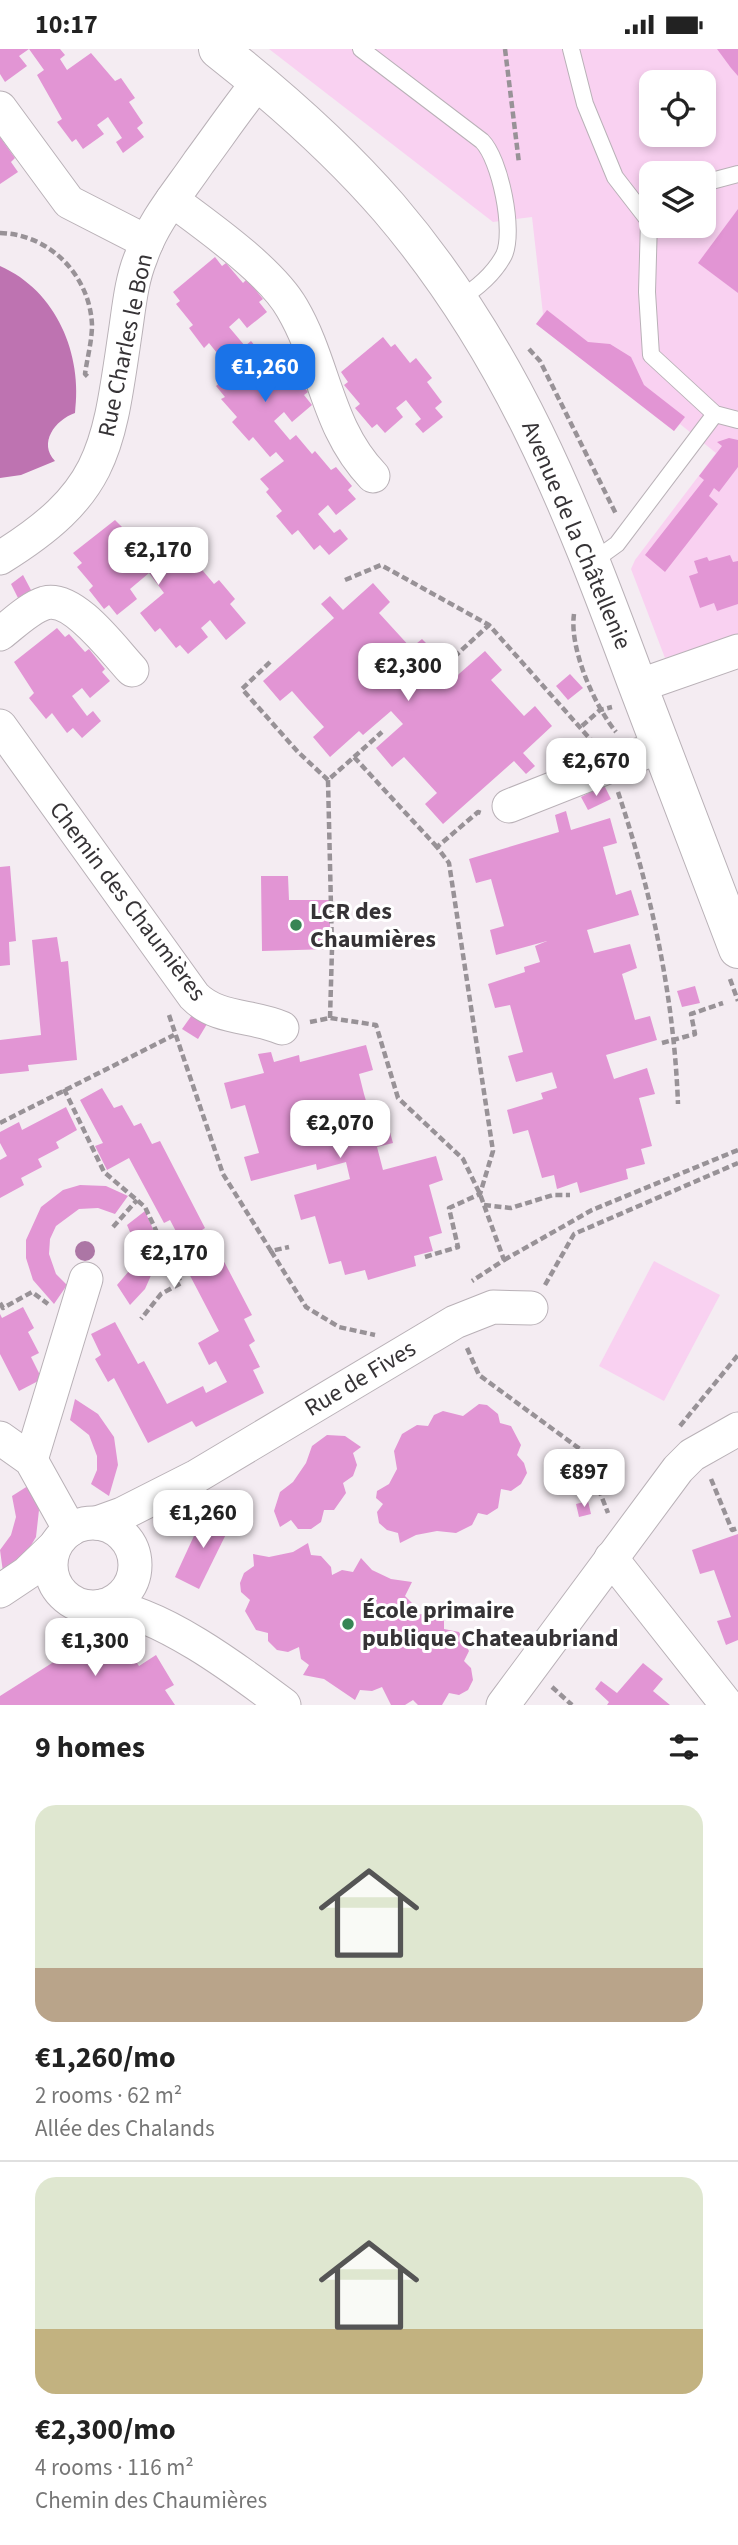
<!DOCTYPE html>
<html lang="en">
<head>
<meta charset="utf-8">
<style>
  body { margin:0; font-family:"Source Sans 3",sans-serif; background:#f6f6f6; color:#222; height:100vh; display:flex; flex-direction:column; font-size:26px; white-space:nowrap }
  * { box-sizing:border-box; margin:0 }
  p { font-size:23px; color:#767676 }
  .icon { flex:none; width:38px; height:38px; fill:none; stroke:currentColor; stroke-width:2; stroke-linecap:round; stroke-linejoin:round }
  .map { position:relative; height:1656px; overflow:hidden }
  .side { display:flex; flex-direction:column; background:#fff; flex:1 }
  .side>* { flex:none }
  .buttons { position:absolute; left:639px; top:21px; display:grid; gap:14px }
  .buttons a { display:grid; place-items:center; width:77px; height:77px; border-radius:14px; background:#fff; box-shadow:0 4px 10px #0003; font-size:35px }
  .price { position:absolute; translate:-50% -60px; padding:0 16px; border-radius:14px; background:#fff; color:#222; font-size:23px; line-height:46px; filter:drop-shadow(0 2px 4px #0008) }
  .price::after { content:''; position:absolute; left:50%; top:42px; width:21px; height:16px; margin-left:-10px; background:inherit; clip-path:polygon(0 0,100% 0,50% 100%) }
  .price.on { background:#1a73e8; color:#fff }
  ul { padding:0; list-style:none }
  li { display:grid; align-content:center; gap:14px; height:371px; padding:0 35px }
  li+li { border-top:2px solid #e0e0e0 }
  li span { display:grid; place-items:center; height:217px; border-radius:21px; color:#555 }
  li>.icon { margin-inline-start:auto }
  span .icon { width:126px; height:126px; fill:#fffc; stroke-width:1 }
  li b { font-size:30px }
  h2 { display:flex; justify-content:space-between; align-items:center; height:84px; padding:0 35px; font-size:30px }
  .status { display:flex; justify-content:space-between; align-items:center; height:49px; padding:0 35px; background:#fff; direction:ltr }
  .status svg { height:19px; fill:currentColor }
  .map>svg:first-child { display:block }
</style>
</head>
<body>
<div class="status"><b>10:17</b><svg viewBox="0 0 49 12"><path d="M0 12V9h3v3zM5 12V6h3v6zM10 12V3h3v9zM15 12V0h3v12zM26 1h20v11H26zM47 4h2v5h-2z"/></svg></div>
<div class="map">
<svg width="738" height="1656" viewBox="0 0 738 1656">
  <rect width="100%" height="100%" fill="#f4ecf2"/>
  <g fill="#f9d1f1" fill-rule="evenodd">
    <path d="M269 0H738V586L665 609 631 520 635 511 716 404 680 375 674 382 536 275 543 265 532 168 493 173ZM651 33H704V86H651ZM651 124H704V177H651Z"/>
    <polygon points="654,1212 720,1246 664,1352 599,1317"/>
  </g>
  <path fill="#be73b1" d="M0 217C57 242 83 306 75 364 55 371 38 394 55 412L21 426 0 429Z"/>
  <g fill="#e295d4">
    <polygon points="0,0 29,0 19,7 27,17 5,33 0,25"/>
    <polygon points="29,0 60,0 65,6 60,10 67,21 91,4 115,32 121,29 135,49 129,53 143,74 137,79 144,88 123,104 116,93 122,89 108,68 97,76 104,85 83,100 76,90 72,93 57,73 62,70 37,26 44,21"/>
    <polygon points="717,0 738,0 738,27 731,19"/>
    <polygon points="0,88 15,109 11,113 18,123 0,135"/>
    <polygon points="738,160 738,244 698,214"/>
    <polygon points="215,208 222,217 226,214 243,234 247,230 263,250 259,253 267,263 247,279 239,269 229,278 245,297 251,292 267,311 271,309 287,328 292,324 308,343 304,346 312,356 292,373 284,363 274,372 290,391 296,386 312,405 315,402 331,421 336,418 352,437 348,441 356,450 336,466 328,456 318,465 334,484 340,480 348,490 329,506 320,496 314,501 298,481 292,486 276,467 282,462 266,443 269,440 260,430 284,412 276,403 270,408 253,388 249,392 232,373 237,368 221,350 225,348 216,337 239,318 231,309 225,314 209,294 204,299 189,279 193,276 176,255 180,252 173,243"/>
    <polygon points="547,261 588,293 610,295 631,308 644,336 685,368 674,382 536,275"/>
    <polygon points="383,288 391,298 395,295 410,314 416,309 432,329 427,333 442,353 435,359 443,368 423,384 415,375 421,370 406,351 396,359 403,368 385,384 377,375 372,379 355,359 360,355 344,336 348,333 341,323"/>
    <polygon points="729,389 738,391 738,418 719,443 714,439 709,447 718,455 665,523 645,506 704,431 699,427 722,397 717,393"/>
    <polygon points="115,471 141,497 146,494 162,513 188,492 203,511 198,516 214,535 219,531 235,550 230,555 246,574 226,591 210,571 201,579 208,588 188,605 180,596 176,599 160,579 155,583 140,564 164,544 149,524 130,540 137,550 117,566 109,556 104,560 89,541 93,537 77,518 82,514 73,504"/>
    <polygon points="730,506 733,513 738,512 738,555 717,562 714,554 700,559 689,527 698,524 694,512 707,508 709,512"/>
    <polygon points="23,526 31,541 18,549 11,535"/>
    <polygon points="373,534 390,553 379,564 411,599 422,590 440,608 427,621 443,639 485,602 502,621 491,631 524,667 535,657 552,677 523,704 535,717 526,725 514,712 443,775 425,755 437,744 404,708 392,718 376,699 403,675 391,662 363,686 359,682 330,708 313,688 324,678 305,657 292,642 280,652 263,632 334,569 321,555 330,547 343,561"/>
    <polygon points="57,579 65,588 69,585 85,603 89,600 105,620 102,623 110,632 90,649 82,639 72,647 87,667 93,662 101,672 82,689 73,679 67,684 52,664 46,670 29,649 34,644 14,613"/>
    <polygon points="570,625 583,639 568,651 556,637"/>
    <polygon points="604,736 611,750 588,761 581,748"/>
    <polygon points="566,762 571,781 610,769 617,794 603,798 616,846 631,841 639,866 587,881 594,904 630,895 637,919 622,925 635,971 650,967 657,991 606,1006 614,1030 647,1019 655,1045 639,1049 652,1097 641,1100 645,1115 626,1120 628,1130 580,1144 577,1133 557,1140 554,1126 542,1129 528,1081 513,1085 507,1061 543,1050 541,1044 557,1039 552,1023 564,1020 516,1033 508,1007 523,1003 510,956 495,959 488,935 525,923 524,918 540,913 535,897 547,892 496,906 490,881 504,877 491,830 476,834 469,810 559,783 555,766"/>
    <polygon points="10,817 16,892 9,893 10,916 0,917 0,818"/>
    <polygon points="261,827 288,827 289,851 329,851 331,900 262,902"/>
    <polygon points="57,888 61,913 68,912 77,1011 28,1016 29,1022 0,1025 0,991 41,986 32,891"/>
    <polygon points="695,937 700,954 682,958 677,942"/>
    <polygon points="192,966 207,975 198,990 182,980"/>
    <polygon points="366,996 373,1021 359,1025 364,1045 372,1072 386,1069 393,1094 377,1098 383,1121 436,1107 443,1131 429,1136 442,1184 429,1188 433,1202 414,1207 416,1217 368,1231 365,1221 345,1226 341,1212 329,1215 315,1167 301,1171 294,1146 350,1130 346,1113 317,1121 316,1115 251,1132 244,1108 259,1104 245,1056 231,1060 224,1034 264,1024 258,1005 271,1003 274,1013 299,1006 300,1013"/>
    <polygon points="102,1039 114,1059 122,1056 134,1077 141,1074 152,1095 160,1092 205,1179 199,1183 211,1205 218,1201 252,1266 244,1270 255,1292 249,1296 260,1318 253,1321 264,1344 196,1378 192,1372 148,1394 114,1329 108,1333 95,1310 101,1306 91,1285 115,1273 138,1315 144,1312 167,1355 203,1337 206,1344 227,1333 216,1312 209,1316 198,1294 219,1282 174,1196 181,1192 170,1171 164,1174 129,1109 107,1121 95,1097 103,1094 80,1051"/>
    <polygon points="66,1058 77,1081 56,1093 59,1099 38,1110 42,1118 21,1129 24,1136 0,1149 0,1111 7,1107 0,1094 0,1083 19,1073 22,1081"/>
    <polygon points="80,1136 106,1137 128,1147 115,1165 98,1159 79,1160 56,1177 50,1190 49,1205 56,1225 67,1236 54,1255 33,1231 26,1209 26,1191 41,1158 63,1141"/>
    <polygon points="145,1162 156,1187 156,1215 145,1240 130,1256 117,1236 129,1222 134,1208 133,1190 127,1176"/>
    <polygon points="23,1258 34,1279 28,1283 39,1304 31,1308 42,1330 19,1342 0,1305 0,1265 2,1269"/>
    <polygon points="75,1350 98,1365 114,1388 118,1416 109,1447 91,1435 97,1421 97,1407 89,1386 70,1371"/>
    <polygon points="479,1355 487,1356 498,1365 500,1374 511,1377 521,1396 517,1406 524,1414 527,1424 521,1435 511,1442 501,1440 498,1459 487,1466 478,1464 472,1476 456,1484 437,1482 416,1486 400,1494 398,1484 387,1481 379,1474 377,1463 383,1455 376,1449 377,1442 389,1435 397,1420 394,1402 402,1385 417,1376 428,1377 434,1366 443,1362 463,1367"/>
    <polygon points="327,1386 345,1387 361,1398 353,1404 357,1416 353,1427 343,1434 346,1444 334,1461 324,1461 321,1473 311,1480 298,1480 291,1471 280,1478 274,1462 280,1443 293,1433 306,1414 312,1397"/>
    <polygon points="31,1435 39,1461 36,1488 27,1503 3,1523 0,1501 11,1486 16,1468 12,1447"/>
    <polygon points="588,1452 591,1465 579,1468 576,1455"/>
    <polygon points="205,1463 231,1475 199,1540 175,1528"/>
    <polygon points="738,1485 738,1591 726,1596 717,1572 731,1568 714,1521 700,1525 692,1501"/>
    <polygon points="308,1494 311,1506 321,1507 331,1518 332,1526 342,1521 353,1523 361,1509 372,1521 391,1530 412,1533 405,1547 413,1555 417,1566 436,1562 444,1569 444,1580 459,1583 469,1602 464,1612 471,1619 473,1631 468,1641 459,1646 449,1644 442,1656 418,1656 413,1651 405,1656 391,1656 382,1638 372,1642 360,1641 355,1651 324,1630 303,1626 309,1616 301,1610 299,1598 288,1603 277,1601 268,1592 268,1584 256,1581 245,1562 250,1551 241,1543 240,1534 244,1524 254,1517 253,1505 269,1508 293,1503"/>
    <polygon points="112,1576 139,1617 156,1606 174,1636 165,1641 175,1656 0,1656 0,1647"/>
    <polygon points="643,1614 663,1630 653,1642 670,1656 607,1656 609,1653 595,1640 601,1632 617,1644"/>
  </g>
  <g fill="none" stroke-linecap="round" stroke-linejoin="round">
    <defs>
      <g id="lane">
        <path d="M361 0 482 92C500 110 515 182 504 206 494 225 476 240 458 251"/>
        <polyline points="571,0 585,55 615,128 649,172 647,243 651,306 715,365 738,371"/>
        <polyline points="704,134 738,125"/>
        <polyline points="592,513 617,495 715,365"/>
      </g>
      <g id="street">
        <polyline points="0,59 69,153 147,193"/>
        <path d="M172 151C207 177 271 222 292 259 325 315 326 378 373 427"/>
        <path d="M0 509C105 444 108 401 125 285 129 259 131 232 141 208 153 172 178 144 199 113 219 86 238 58 259 32"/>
        <path d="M0 585C13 575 29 559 45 554 74 546 114 602 132 621"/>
        <polyline points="638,637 738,602"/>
        <path d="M0 677 194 947C217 971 253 966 282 979"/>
        <polyline points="509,757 661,697"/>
        <polyline points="0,1389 31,1411 70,1481"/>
        <polyline points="31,1411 86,1230"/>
        <circle cx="93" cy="1516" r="42"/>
        <polyline points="97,1474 122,1465 197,1427 455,1273 493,1258 531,1259"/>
        <polyline points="611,1509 727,1656"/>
        <polyline points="0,1542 27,1524 55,1497"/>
        <path d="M102 1557C158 1561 239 1622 284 1656"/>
        <polyline points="503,1656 678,1420 692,1406 738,1380"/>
      </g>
      <path id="secondary" d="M218 0C279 48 338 100 389 159 512 303 571 457 636 632 670 721 704 810 738 900"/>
    </defs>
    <use href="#lane" stroke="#b9b1b7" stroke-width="18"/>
    <use href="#street" stroke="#b9b1b7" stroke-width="35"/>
    <use href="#secondary" stroke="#b9b1b7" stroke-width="40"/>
    <g stroke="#989297" stroke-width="4.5" stroke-dasharray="7 3.5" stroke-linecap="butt">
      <polyline points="505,0 519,114"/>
      <path d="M0 184C50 185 90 227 92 276 92 292 87 310 85 325L89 329"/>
      <polyline points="529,300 540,312 616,465"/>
      <polyline points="345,531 381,516 489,576 592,692"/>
      <path d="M574 565C569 599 594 656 616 683"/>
      <polyline points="454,608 489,576"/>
      <polyline points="270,613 242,640 298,703 328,731"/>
      <polyline points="582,677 600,661 612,658"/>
      <polyline points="354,708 382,683"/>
      <path d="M618 743C652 845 674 948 678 1055"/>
      <polyline points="730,930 738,952"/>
      <polyline points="169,966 223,1125 271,1202 289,1198"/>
      <polyline points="330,969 332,900 328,731 354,708 437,798"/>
      <polyline points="310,973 330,969 376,976 398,1049 463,1110 480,1145 504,1211 472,1232"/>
      <polyline points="662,994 695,985 691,965 723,954"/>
      <polyline points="64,1040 104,1123 145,1158 181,1234 161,1245 141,1270"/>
      <polyline points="0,1074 174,986"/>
      <polyline points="484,1156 511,1159 553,1146 570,1146"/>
      <polyline points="113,1178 137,1151"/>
      <polyline points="271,1202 306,1258 339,1278 375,1286"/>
      <polyline points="425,1208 458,1198 449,1159 480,1145 493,1102 449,814 437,798 478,763 481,764"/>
      <polyline points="504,1211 592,1161 738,1101"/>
      <polyline points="545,1236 574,1185 738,1114"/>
      <polyline points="0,1254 3,1259 32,1243 48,1255"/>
      <polyline points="467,1299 479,1326 584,1403 608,1464"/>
      <polyline points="680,1377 738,1306"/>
      <polyline points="711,1430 732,1481 738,1479"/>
      <polyline points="552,1638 572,1656"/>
    </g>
    <use href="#lane" stroke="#fff" stroke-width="16"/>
    <use href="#street" stroke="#fff" stroke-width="33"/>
    <use href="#secondary" stroke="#fff" stroke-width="38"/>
  </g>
  <circle fill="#ac76a5" cx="85" cy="1202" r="10"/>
  <g fill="#378555" stroke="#fff" stroke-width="2.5">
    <circle cx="296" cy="876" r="7"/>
    <circle cx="348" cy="1575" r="7"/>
  </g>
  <g text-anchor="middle" stroke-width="6" stroke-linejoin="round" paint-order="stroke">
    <g font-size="24" fill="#363336" stroke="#fff">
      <text transform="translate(125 296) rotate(-78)" y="8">Rue Charles le Bon</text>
      <text transform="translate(577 486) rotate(67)" y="8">Avenue de la Châtellenie</text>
      <text transform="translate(128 852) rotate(53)" y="8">Chemin des Chaumières</text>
      <text transform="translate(360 1329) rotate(-31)" y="8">Rue de Fives</text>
    </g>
    <g font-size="24" font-weight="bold" fill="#363336" stroke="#fff" text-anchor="start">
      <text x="310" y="870">LCR des<tspan x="310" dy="28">Chaumières</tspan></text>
      <text x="362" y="1569">École primaire<tspan x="362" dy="28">publique Chateaubriand</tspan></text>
    </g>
  </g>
</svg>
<div class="buttons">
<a><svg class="icon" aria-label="locate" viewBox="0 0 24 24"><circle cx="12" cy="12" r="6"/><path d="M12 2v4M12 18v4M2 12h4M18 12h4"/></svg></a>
<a><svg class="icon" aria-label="layers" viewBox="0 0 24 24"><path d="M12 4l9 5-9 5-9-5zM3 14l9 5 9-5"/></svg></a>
</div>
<b class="price on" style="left:265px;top:355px">€1,260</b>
<b class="price" style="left:158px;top:538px">€2,170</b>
<b class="price" style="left:408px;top:654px">€2,300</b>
<b class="price" style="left:596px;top:749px">€2,670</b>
<b class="price" style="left:340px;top:1111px">€2,070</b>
<b class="price" style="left:174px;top:1241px">€2,170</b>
<b class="price" style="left:584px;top:1460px">€897</b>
<b class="price" style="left:203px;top:1501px">€1,260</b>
<b class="price" style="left:95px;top:1629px">€1,300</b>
</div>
<section class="side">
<h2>9 homes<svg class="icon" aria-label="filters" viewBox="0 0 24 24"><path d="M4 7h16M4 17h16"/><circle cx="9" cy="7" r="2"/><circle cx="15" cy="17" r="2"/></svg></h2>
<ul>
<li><span style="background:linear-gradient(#dfe7d0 75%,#b9a48a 0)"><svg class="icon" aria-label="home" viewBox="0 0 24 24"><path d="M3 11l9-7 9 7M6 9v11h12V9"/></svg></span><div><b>€1,260/mo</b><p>2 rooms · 62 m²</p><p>Allée des Chalands</p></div></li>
<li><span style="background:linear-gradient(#dfe7d0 70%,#c2b280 0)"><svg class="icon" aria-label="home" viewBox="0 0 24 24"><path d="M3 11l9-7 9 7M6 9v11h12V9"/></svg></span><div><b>€2,300/mo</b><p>4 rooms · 116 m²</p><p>Chemin des Chaumières</p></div></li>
</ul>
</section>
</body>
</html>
